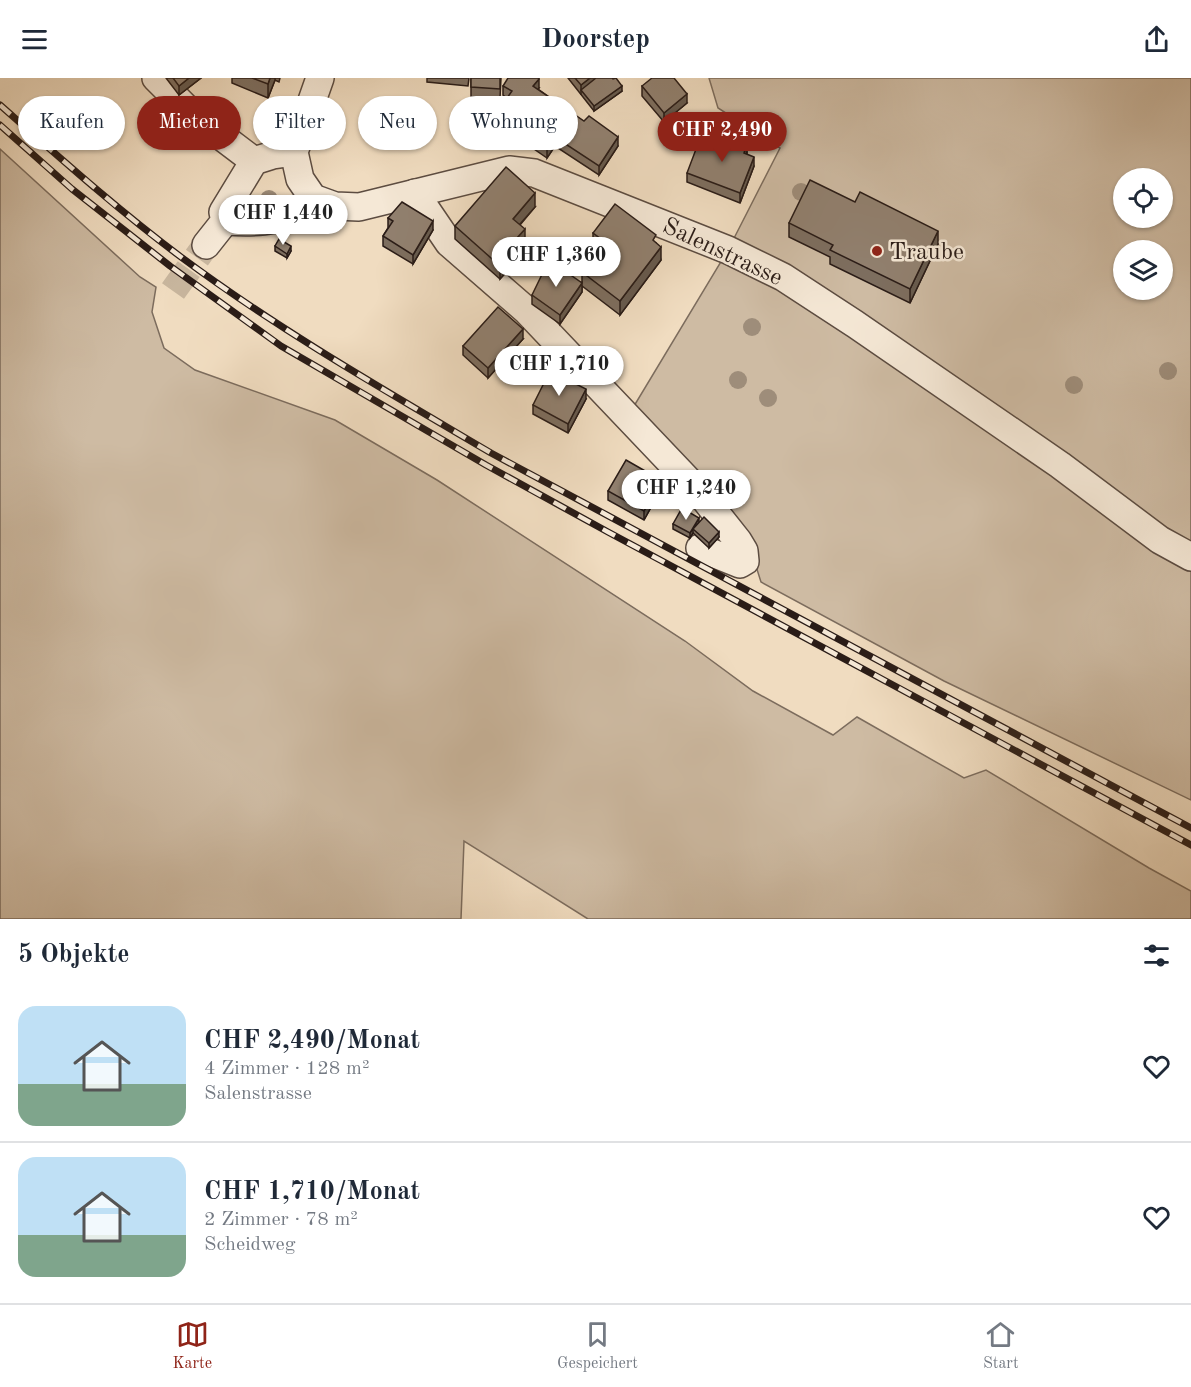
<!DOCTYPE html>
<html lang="de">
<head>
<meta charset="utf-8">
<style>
  body { margin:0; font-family:"Old Standard TT",serif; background:#f2f2f3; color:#1f2937; height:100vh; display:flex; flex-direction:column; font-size:22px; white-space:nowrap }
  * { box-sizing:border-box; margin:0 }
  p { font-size:20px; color:#747a83 }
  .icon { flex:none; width:33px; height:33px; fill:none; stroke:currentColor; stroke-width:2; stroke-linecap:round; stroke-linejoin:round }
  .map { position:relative; height:841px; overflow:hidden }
  .panel { display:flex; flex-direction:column; background:#fff; flex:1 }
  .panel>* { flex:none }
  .top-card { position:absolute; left:18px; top:18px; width:600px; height:54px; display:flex; gap:12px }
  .controls { position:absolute; left:1113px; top:90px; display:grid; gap:12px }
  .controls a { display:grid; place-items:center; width:60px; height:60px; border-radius:50%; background:#fff; box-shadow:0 2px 4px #0004; font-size:30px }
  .price { position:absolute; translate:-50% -51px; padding:0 14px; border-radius:21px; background:#fff; color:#222; font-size:20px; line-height:39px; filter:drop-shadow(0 2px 3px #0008) }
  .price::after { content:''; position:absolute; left:50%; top:36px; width:18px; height:14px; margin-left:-9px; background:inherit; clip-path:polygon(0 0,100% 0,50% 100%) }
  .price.selected { background:#8f2418; color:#fff }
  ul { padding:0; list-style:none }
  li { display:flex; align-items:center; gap:18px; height:150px; padding:0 18px }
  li+li { border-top:2px solid #e0e1e3 }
  li span { display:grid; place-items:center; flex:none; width:168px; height:120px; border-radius:18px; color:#555 }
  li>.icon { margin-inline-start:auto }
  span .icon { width:72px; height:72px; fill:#fffc; stroke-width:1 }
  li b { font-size:26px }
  h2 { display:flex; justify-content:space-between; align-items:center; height:72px; padding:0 18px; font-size:26px }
  .chip { padding:0 21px; border-radius:27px; background:#fff; box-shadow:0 2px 4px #0004; font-size:21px; line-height:54px }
  .chip.selected { background:#8f2418; color:#fff }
  header { display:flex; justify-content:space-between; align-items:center; height:78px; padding:0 18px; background:#fff; font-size:27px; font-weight:700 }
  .tabs { display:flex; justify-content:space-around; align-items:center; height:84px; border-top:2px solid #e0e1e3; background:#fff; font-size:16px; color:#747a83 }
  .tabs a { display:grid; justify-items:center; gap:3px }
  .tabs .selected { color:#8f2418 }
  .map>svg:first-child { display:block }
</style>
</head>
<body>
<header><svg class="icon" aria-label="menu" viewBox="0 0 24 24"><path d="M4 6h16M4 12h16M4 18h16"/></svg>Doorstep<svg class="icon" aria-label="share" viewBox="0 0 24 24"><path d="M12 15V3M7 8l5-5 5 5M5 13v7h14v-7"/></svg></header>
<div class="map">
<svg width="1191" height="841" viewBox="0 0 1191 841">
  <rect width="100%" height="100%" fill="#f0dcc0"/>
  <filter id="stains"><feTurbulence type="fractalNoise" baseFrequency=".00333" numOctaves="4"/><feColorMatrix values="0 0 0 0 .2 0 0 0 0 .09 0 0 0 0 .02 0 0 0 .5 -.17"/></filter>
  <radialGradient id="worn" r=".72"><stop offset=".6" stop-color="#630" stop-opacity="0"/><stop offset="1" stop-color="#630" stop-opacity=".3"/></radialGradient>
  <g fill="#cebba3" stroke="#7c6c5d" stroke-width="1.5" fill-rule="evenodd">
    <path d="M709 0H1191V722L944 603 761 504 755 485 631 333 728 172 780 70 718 30ZM1124 100H1162V140H1124ZM1124 172H1162V212H1124Z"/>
    <polygon points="0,71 140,199 156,209 152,234 164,270 195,292 335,342 437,402 685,563 753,613 833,657 857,639 964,700 986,692 1149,790 1191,813 1191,841 588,841 464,763 461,841 0,841"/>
  </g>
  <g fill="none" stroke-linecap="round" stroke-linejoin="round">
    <polyline stroke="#c8b69e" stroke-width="27" stroke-dasharray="27 14" stroke-linecap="butt" points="173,213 206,167"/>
    <defs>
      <g id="minor">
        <polyline points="156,0 192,36 254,83"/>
        <polyline points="320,0 294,74 300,101 313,120 335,128 359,129 509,92 534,95 728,172 783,199 855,246 1060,387 1160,462 1191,479"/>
        <polyline points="415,115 449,165 526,232 700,415 738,463 744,473 745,483 740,486 700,470"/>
        <path d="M225 143C259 145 288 145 313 120"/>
        <polyline points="206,167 225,143 223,134 254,83 273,77 294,74"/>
      </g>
    </defs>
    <use href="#minor" stroke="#5c4c41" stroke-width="30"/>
    <use href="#minor" stroke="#f5e8d6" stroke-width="27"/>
    <defs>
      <g id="rail">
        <path d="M0 27C59 79 118 132 181 179 279 252 386 313 491 375L1191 750"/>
        <polyline points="0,47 72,111 170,188 281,268 486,387 608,454 1191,767"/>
      </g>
    </defs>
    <use href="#rail" stroke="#2a1c17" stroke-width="7"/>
    <use href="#rail" stroke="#f5e8d6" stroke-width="4.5" stroke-dasharray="14" stroke-linecap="butt"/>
  </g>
  <g fill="#9e8d7a">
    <circle cx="379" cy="38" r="9"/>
    <circle cx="801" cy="114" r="9"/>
    <circle cx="269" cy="121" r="9"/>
    <circle cx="752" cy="249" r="9"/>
    <circle cx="1168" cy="293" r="9"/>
    <circle cx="738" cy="302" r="9"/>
    <circle cx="1074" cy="307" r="9"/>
    <circle cx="768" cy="320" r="9"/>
  </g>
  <g fill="#7d6e5f" stroke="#2a1c17" stroke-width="1.5">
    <polygon points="166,0 201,0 179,17"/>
    <polygon points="232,0 280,0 279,4 275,2 268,20 232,5"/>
    <polygon points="427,0 469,0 468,8 427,4"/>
    <polygon points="471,0 501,0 500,20 471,19"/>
    <polygon points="568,0 612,0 622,13 594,33"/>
    <polygon points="503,8 539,10 538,11 618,68 599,97 555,68 547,80 508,53 508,44 514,34 507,29 507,20 503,17"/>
    <polygon points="642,8 687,25 664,44 642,18"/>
    <polygon points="722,66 747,74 747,76 754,88 740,125 687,104 687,95"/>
    <polygon points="535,129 520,147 525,165 510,181 510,190 500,201 455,161 455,148"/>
    <polygon points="388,140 433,152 413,186 383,168 383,158 388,150"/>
    <polygon points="789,145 938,166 910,225 830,186 830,179 789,159"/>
    <polygon points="593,155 656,165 661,182 620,237 582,208 582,214 560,246 532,226 532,217 582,204 582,194 598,173 593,169"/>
    <polygon points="275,168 291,173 287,180 275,173"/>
    <polygon points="523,261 488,300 463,277 463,268"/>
    <polygon points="586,321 568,355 533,336 533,327"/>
    <polygon points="661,411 644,442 608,422 608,413"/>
    <polygon points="699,445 719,459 709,470 693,455 690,460 673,451 673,446"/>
  </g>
  <g fill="#665a4e" stroke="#2a1c17" stroke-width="1.5">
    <polygon points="189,0 201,0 179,17 179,8"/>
    <polygon points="270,0 275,0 275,2 268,20 268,6"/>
    <polygon points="590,0 602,0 581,12 581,17 581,7"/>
    <polygon points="539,1 539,10 533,18 533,8"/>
    <polygon points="622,8 622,13 594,33 594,28"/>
    <polygon points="687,16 687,25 664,44 664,35"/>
    <polygon points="555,59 555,68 547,80 547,71"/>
    <polygon points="618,59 618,68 599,97 599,88"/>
    <polygon points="747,65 747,74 744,84 744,75"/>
    <polygon points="754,79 754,88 740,125 740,115"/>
    <polygon points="535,115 535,129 513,154 513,141"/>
    <polygon points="433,143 433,152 413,186 413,177"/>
    <polygon points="525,151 525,165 510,181 510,190 500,201 500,188 506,172"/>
    <polygon points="938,153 938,166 910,225 910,211"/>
    <polygon points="291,168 291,173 287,180 287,176"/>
    <polygon points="661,169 661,182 620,237 620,223"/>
    <polygon points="582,205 582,214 560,246 560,237"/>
    <polygon points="523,251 523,261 488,300 488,290"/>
    <polygon points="586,311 586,321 568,355 568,346"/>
    <polygon points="661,402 661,411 644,442 644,433"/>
    <polygon points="699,440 699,445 693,451 693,455 690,460 690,455"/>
    <polygon points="719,454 719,459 709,470 709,465"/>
  </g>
  <g fill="#91806f" stroke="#2a1c17" stroke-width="1.5">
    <polygon points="173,0 189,0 179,8"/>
    <polygon points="252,0 270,0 268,6"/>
    <polygon points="471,0 500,0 500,11 471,9"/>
    <polygon points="508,0 538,0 539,1 533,8 584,43 589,38 618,59 599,88 555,59 547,71 508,44 518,27 507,20 512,13 503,8"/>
    <polygon points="575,0 590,0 581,7"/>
    <polygon points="596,0 612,0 613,1 616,0 622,8 594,28 581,12"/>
    <polygon points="652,0 674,0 687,16 664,35 642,8"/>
    <polygon points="725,56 747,65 744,75 754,79 740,115 687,95 701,58 722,66"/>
    <polygon points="506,89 535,115 513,141 525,151 506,172 510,176 500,188 455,148"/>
    <polygon points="810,102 855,124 860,114 938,153 910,211 830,172 833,167 789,145"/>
    <polygon points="402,124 433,143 413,177 383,158 393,143 388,140"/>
    <polygon points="615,126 656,157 653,162 661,169 620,223 582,194 605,164 593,155"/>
    <polygon points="279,161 291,168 287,176 275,168"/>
    <polygon points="549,182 582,205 560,237 532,217"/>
    <polygon points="498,229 523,251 488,290 463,268"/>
    <polygon points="550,293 586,311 568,346 533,327"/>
    <polygon points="626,382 661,402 644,433 608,413"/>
    <polygon points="682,430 699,440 690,455 673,446"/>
    <polygon points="704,439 719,454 709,465 693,451"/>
  </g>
  <circle fill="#8f2418" stroke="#f5e8d6" stroke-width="2" cx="877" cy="173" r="6"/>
  <g text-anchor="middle" stroke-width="5" stroke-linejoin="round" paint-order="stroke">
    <g font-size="24" fill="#2a1c17" stroke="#f5e8d6">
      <text transform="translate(723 173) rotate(25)" y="8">Salenstrasse</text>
    </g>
    <g font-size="24" fill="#2a1c17" stroke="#f5e8d6" text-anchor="start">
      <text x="889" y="181">Traube</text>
    </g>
  </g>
  <rect width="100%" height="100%" filter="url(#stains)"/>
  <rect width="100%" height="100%" fill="url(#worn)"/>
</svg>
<div class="controls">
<a><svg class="icon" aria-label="locate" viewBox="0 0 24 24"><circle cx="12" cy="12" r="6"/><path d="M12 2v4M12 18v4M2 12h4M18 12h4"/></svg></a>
<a><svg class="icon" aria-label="layers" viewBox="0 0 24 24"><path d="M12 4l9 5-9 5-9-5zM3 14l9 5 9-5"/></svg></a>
</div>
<b class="price selected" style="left:722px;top:85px">CHF 2,490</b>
<b class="price" style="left:283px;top:168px">CHF 1,440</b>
<b class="price" style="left:556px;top:210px">CHF 1,360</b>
<b class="price" style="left:559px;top:319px">CHF 1,710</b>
<b class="price" style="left:686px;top:443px">CHF 1,240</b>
<div class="top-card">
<a class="chip">Kaufen</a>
<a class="chip selected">Mieten</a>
<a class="chip">Filter</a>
<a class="chip">Neu</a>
<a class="chip">Wohnung</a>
</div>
</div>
<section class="panel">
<h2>5 Objekte<svg class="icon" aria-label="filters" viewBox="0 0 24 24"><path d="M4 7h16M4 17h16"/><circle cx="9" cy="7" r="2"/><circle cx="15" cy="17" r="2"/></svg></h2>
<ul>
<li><span style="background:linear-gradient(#bfe0f5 65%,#7fa58c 0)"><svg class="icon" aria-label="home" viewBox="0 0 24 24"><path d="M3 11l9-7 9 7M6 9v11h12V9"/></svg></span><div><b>CHF 2,490/Monat</b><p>4 Zimmer · 128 m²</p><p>Salenstrasse</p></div><svg class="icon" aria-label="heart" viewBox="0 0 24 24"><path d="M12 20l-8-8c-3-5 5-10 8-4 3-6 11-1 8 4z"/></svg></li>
<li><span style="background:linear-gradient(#bfe0f5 65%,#7fa58c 0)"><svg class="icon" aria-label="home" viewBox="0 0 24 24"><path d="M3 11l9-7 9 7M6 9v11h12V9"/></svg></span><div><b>CHF 1,710/Monat</b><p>2 Zimmer · 78 m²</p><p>Scheidweg</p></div><svg class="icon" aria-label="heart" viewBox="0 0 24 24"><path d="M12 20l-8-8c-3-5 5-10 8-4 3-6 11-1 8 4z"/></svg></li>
</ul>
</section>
<nav class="tabs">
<a class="selected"><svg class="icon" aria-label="map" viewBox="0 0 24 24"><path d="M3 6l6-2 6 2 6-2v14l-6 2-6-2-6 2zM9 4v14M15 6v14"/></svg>Karte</a>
<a><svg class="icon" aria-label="saved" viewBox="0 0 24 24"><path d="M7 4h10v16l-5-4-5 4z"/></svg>Gespeichert</a>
<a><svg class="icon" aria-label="home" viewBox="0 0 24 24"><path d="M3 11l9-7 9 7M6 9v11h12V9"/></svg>Start</a>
</nav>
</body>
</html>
